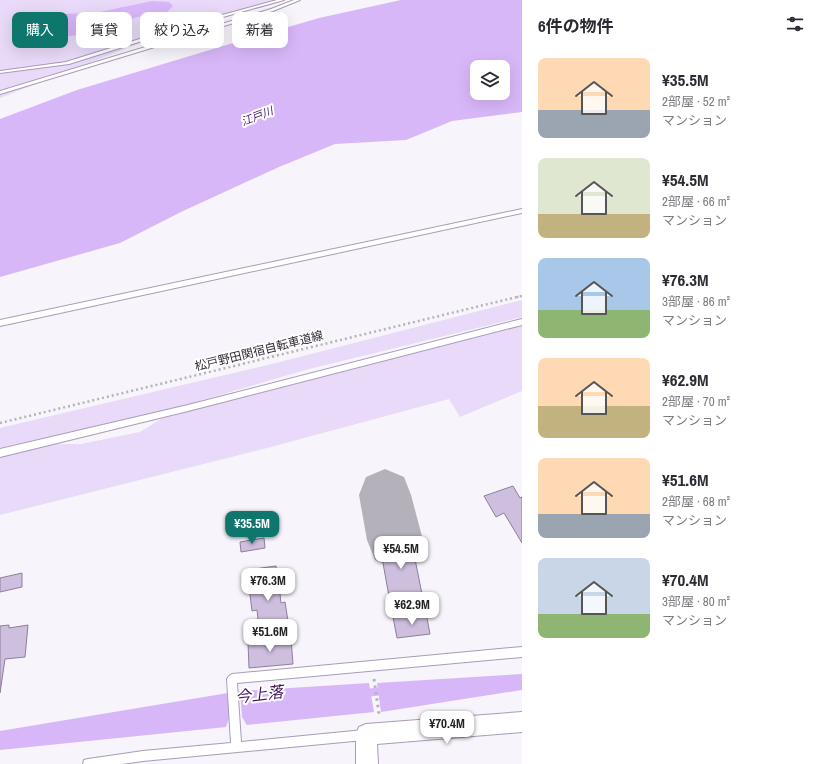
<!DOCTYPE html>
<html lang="ja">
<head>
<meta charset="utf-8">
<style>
  body { margin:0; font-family:"Archivo Narrow","Noto Sans JP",sans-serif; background:#f7f7f7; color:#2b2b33; height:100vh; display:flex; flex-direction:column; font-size:15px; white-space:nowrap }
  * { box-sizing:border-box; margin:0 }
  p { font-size:13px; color:#7c7c81 }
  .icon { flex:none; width:22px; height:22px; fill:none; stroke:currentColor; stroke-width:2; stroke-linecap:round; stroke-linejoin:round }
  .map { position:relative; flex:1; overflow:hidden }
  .panel { display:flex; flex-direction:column; background:#fff; width:300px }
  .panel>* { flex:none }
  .hud { position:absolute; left:12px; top:12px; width:380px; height:36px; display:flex; gap:8px }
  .fabs { position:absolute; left:470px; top:60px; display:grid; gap:8px }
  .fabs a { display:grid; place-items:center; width:40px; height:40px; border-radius:8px; background:#fff; box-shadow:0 4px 16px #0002; font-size:20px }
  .price { position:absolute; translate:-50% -34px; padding:0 9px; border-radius:8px; background:#fff; color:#222; font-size:13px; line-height:26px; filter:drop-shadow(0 1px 2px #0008) }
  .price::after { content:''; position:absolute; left:50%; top:24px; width:12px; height:9px; margin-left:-6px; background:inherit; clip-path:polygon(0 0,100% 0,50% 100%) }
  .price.current { background:#0f766e; color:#fff }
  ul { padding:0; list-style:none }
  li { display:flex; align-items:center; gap:12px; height:100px; padding:0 16px }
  li span { display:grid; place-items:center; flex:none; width:112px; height:80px; border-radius:8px; color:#555 }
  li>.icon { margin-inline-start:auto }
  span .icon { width:48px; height:48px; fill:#fffc; stroke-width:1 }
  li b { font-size:17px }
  h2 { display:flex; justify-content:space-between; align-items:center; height:48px; padding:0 16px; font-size:17px }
  .pill { padding:0 14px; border-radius:8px; background:#fff; box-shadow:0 4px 16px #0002; font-size:14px; line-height:36px }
  .pill.current { background:#0f766e; color:#fff }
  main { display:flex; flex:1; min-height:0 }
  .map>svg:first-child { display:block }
</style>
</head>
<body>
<main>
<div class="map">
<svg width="522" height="764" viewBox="0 0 522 764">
  <rect width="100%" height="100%" fill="#f7f4fb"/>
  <g fill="#e8daf8">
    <polygon points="0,0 283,0 163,34 0,98"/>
    <polygon points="522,300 522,317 309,369 175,408 0,448 0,428 280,362"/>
    <polygon points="522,325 522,391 460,417 449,399 267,448 0,515 0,457 55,444 81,444 140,432 161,419 270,389"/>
  </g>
  <g fill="#d8b7f8" fill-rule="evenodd">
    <path d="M401 0H522V112L452 121 406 140 335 144 279 167 183 211 120 243 0 277V119L77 90 233 43 319 18ZM477 67H503V93H477Z"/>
    <polygon points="152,1 169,2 173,6 167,12 137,17 98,33 42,39 31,42 26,39 20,32 23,25 57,14 95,13"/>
    <polygon points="522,674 522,690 381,712 377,683"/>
    <polygon points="369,683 374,712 0,750 0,731 240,691"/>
  </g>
  <polygon fill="#f7f4fb" points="240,691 242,717 248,727 225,729 230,716 229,698 226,692"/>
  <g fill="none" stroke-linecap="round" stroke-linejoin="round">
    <polygon fill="#d8b7f8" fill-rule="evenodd" points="384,687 387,688 388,691 387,694 384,695 365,697 362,696 361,693 362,690 365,689"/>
    <polygon fill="#b5b1ba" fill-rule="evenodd" points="385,469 404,477 411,495 423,540 415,560 395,568 375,560 367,540 359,495 366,477"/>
  </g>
  <g fill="#cebfde" stroke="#8d7f9b">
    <polygon points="513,486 520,498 522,497 522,543 504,513 496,517 484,496"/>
    <polygon points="264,538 265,548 241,552 240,542"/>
    <polygon points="411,539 423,599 390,602 379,541"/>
    <polygon points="276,566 277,576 281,576 283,593 280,594 281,603 285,602 290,634 260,638 257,610 252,611 247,570"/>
    <polygon points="22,573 22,587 0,592 0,578"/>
    <polygon points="426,613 430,634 397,638 393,617"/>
    <polygon points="9,625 9,628 28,625 25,657 5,659 0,693 0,626"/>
    <polygon points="291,639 293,664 249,668 248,642"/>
  </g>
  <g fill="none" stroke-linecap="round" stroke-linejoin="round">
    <defs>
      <g id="lane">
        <polygon points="277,0 284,0 180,29 69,64 0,73 0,71 66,62 178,27"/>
        <polygon points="294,0 300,0 273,11 0,94 0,91 271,9"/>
        <polygon points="522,209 522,213 0,326 0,320"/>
        <polygon points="522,319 522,325 188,411 0,457 0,449 188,405"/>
        <polygon points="522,647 522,657 237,683 241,742 364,730 367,732 369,735 367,738 364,740 143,761 122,764 83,764 84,760 88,759 143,751 231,743 227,679 229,676 232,674"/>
      </g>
      <polygon id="street" points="522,712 522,732 377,744 378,764 356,764 356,734 359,727 366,724"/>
    </defs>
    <use href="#lane" stroke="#a99bb8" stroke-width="2"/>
    <use href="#street" stroke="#a99bb8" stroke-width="2"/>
    <polyline stroke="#b6b2ba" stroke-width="2" stroke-dasharray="1.5 2.5" stroke-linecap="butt" points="517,297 522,296"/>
    <polyline stroke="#b6b2ba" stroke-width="2.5" stroke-dasharray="2 3" stroke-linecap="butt" points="0,423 521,296"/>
    <polyline stroke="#b6b2ba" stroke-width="3" stroke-dasharray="2.5 4" stroke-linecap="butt" points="374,679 379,714"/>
    <use href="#lane" fill="#fff" fill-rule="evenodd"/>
    <use href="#street" fill="#fff" fill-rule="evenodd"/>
  </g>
  <g text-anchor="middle" stroke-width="4" stroke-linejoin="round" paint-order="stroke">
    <g font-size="11" font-style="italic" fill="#411660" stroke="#fff">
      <text transform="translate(257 116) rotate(-21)" y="4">江戸川</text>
    </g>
    <g font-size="12" fill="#302a36" stroke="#fff">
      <text transform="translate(259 351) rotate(-14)" y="4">松戸野田関宿自転車道線</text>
    </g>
    <g font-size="16" font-style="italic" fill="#411660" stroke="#fff">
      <text transform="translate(259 694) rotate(-7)" y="6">今上落</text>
    </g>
  </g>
</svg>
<div class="fabs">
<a><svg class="icon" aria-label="layers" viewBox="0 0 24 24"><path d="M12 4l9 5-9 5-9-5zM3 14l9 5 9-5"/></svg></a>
</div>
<b class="price current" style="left:252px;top:545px">¥35.5M</b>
<b class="price" style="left:401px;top:570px">¥54.5M</b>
<b class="price" style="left:268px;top:602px">¥76.3M</b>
<b class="price" style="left:412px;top:626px">¥62.9M</b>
<b class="price" style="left:270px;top:653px">¥51.6M</b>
<b class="price" style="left:447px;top:745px">¥70.4M</b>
<div class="hud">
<a class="pill current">購入</a>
<a class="pill">賃貸</a>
<a class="pill">絞り込み</a>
<a class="pill">新着</a>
</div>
</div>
<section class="panel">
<h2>6件の物件<svg class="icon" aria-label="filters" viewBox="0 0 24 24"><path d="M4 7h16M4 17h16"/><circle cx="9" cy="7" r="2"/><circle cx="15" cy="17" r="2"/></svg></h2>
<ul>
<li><span style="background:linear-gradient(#ffd9b3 65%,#9aa5b1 0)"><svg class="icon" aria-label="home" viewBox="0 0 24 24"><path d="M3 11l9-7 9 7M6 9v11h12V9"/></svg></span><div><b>¥35.5M</b><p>2部屋 · 52 m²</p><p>マンション</p></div></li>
<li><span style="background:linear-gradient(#dfe7d0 70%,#c2b280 0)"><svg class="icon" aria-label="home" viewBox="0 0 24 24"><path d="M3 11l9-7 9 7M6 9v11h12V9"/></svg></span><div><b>¥54.5M</b><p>2部屋 · 66 m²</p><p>マンション</p></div></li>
<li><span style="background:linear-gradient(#a9c7e8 65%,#8fb573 0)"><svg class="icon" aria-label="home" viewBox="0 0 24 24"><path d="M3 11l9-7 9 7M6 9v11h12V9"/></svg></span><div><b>¥76.3M</b><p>3部屋 · 86 m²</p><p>マンション</p></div></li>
<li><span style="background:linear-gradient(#ffd9b3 60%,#c2b280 0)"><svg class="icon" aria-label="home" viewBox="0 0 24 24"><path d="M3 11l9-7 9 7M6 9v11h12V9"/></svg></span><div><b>¥62.9M</b><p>2部屋 · 70 m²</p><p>マンション</p></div></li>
<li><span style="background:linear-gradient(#ffd9b3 70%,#9aa5b1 0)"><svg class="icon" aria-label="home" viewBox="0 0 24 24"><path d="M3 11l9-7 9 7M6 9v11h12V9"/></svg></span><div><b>¥51.6M</b><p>2部屋 · 68 m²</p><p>マンション</p></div></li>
<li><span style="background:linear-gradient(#c9d6e8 70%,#8fb573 0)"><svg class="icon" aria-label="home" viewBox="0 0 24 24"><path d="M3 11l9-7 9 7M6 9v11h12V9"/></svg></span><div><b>¥70.4M</b><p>3部屋 · 80 m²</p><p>マンション</p></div></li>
</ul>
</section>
</main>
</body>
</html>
